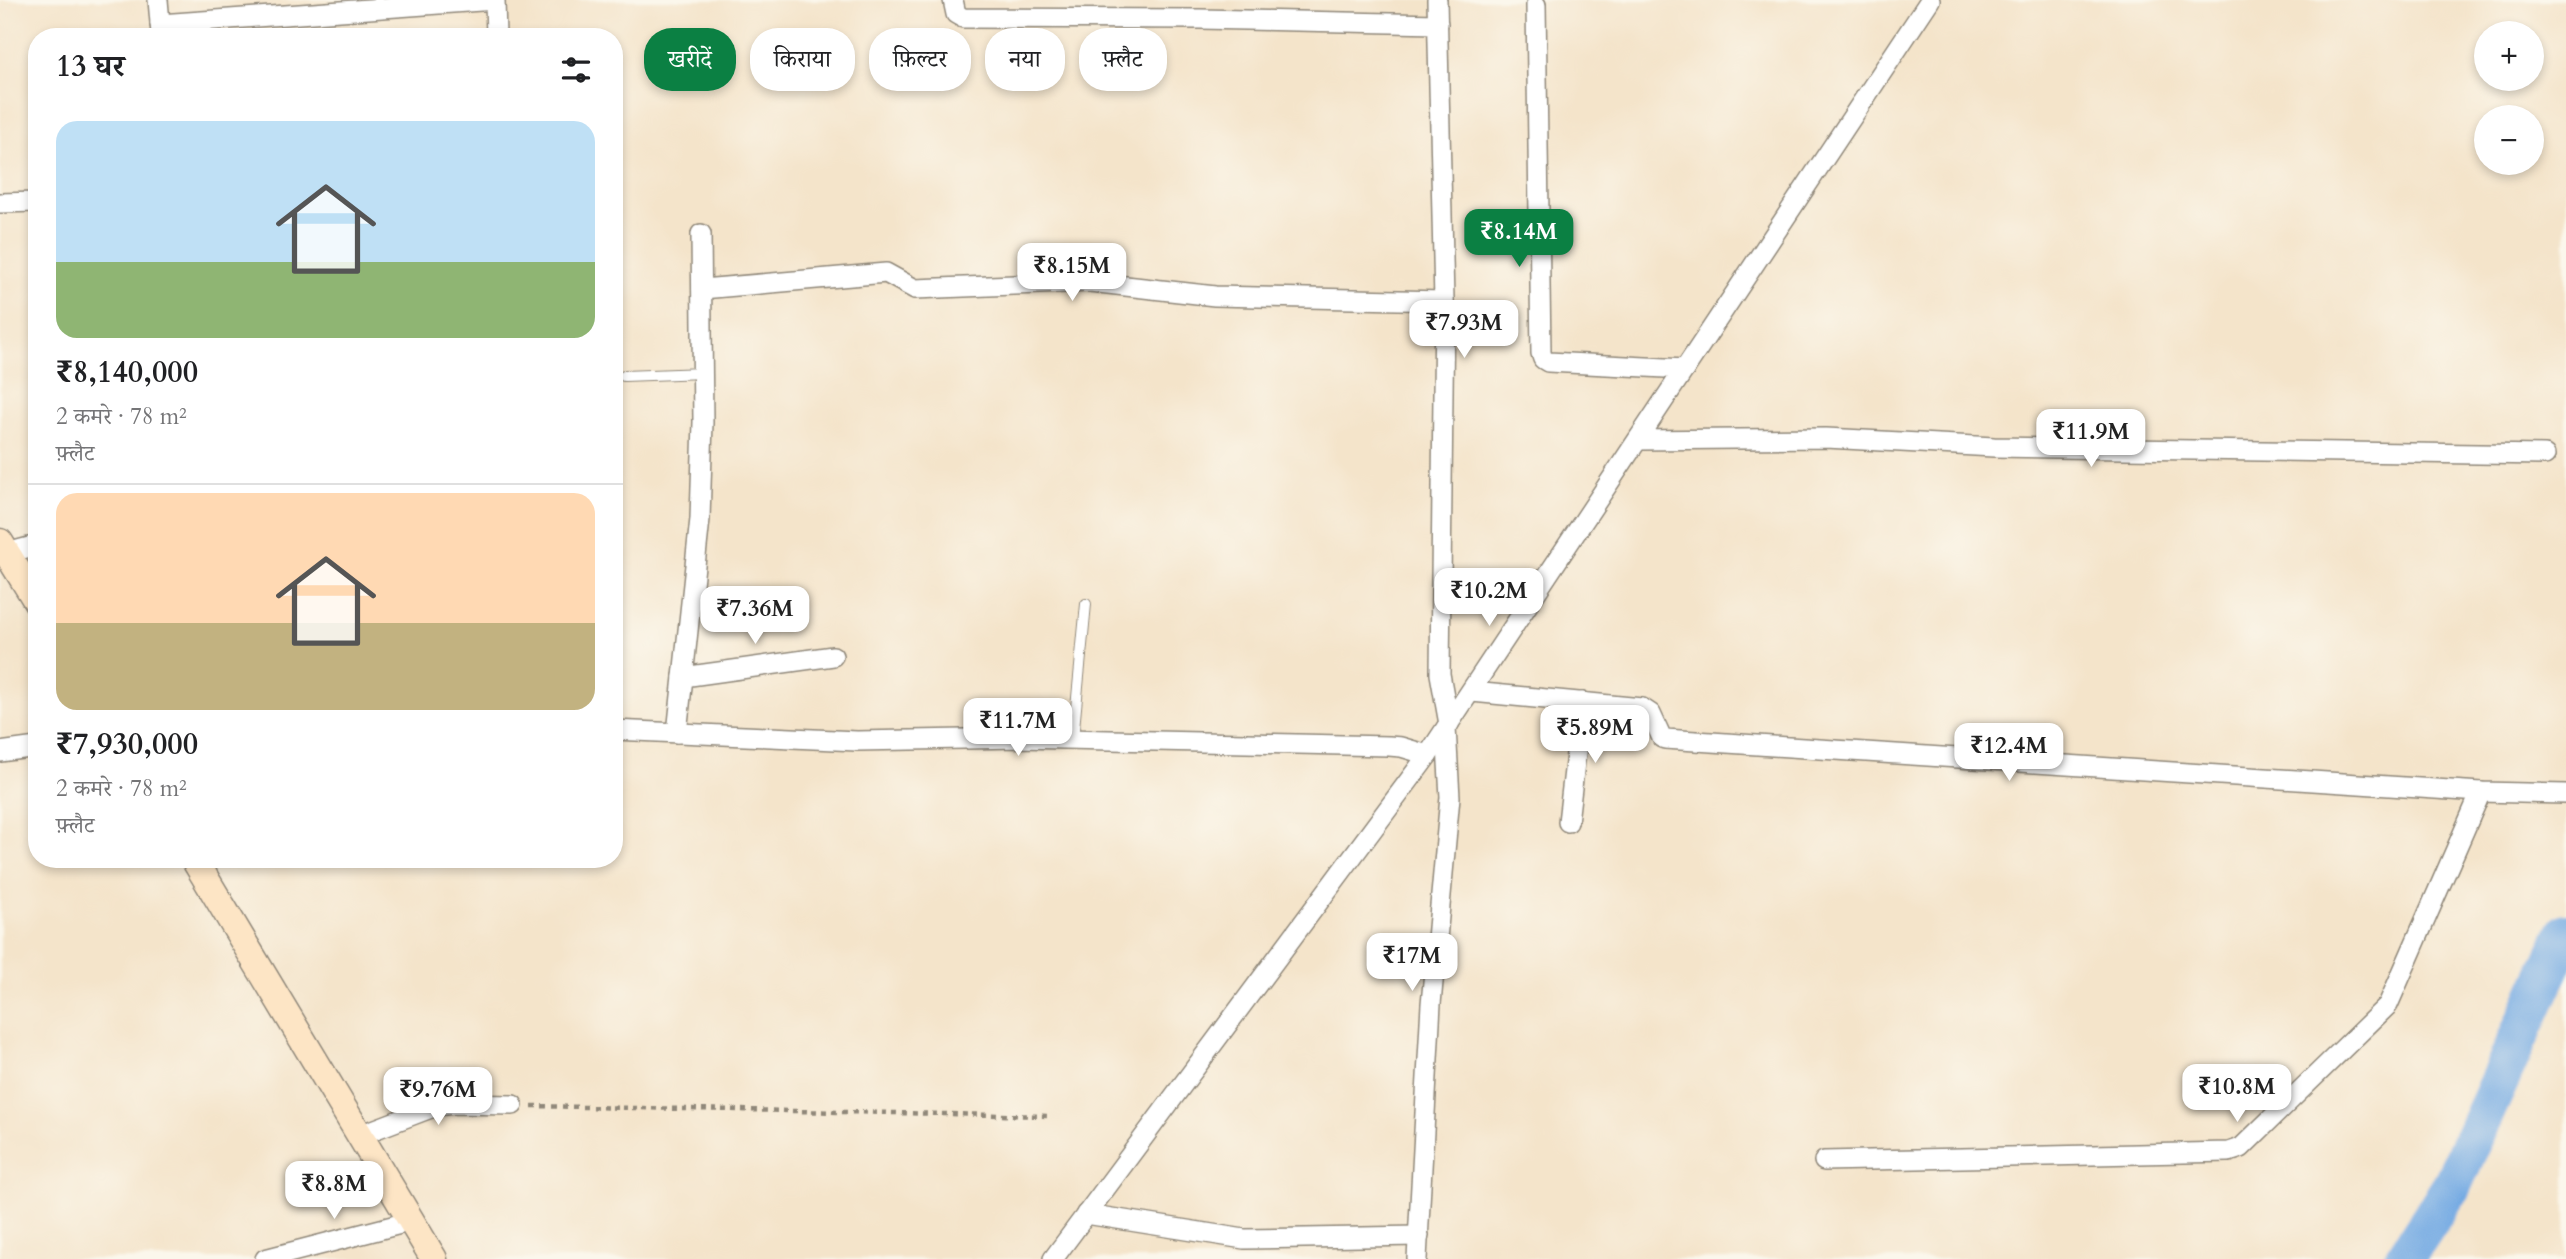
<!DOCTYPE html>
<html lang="hi">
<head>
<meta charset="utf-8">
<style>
  body { margin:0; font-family:Cardo,"Noto Serif Devanagari",serif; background:#f2f2f2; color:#202124; height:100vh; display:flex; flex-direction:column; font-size:26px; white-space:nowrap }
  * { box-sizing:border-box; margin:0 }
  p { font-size:23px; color:#757577 }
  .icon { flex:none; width:38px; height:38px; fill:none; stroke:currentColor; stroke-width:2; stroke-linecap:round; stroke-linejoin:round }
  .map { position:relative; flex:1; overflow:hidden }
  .drawer { position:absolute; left:28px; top:28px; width:595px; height:840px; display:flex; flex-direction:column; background:#fff; border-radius:28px; box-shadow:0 4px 10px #0003 }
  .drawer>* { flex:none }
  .hud { position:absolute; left:644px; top:28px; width:665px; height:63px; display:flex; gap:14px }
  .buttons { position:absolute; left:2474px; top:21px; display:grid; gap:14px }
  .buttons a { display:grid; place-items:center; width:70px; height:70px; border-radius:50%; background:#fff; box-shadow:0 4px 10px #0003; font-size:35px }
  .price { position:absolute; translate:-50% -60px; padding:0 16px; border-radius:14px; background:#fff; color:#222; font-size:23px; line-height:46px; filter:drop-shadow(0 2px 4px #0008) }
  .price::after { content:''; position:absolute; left:50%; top:42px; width:21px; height:16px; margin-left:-10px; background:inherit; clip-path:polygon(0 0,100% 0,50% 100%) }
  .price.current { background:#0b8043; color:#fff }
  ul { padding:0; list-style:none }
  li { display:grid; align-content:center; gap:14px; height:371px; padding:0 28px }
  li+li { border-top:2px solid #e0e0e0 }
  li span { display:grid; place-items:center; height:217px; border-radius:21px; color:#555 }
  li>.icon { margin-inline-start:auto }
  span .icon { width:126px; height:126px; fill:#fffc; stroke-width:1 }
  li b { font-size:30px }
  h2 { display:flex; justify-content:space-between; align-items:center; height:84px; padding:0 28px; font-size:30px }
  .chip { padding:0 24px; border-radius:28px; background:#fff; box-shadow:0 4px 10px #0003; font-size:24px; line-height:63px }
  .chip.current { background:#0b8043; color:#fff }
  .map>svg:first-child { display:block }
</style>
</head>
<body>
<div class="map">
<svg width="2566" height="1259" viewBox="0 0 2566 1259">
  <rect width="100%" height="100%" fill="#fbf7ec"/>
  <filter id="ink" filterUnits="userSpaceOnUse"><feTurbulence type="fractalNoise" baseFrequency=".0143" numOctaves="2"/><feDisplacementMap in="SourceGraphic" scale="14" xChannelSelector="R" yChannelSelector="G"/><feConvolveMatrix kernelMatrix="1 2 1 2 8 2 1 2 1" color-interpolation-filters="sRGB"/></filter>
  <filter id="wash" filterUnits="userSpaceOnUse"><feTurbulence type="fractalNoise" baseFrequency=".00686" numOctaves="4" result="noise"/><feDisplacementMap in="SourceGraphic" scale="28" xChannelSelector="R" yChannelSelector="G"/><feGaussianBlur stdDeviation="1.57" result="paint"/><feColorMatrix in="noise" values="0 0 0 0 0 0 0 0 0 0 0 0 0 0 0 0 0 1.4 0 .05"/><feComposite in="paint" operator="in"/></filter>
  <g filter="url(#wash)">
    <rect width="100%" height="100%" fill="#f4e4ca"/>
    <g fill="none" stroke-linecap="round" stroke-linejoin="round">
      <polyline stroke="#75aae3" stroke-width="40" points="2404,1259 2451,1187 2566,933"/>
    </g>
  </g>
  <g filter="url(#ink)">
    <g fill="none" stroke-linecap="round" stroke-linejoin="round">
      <defs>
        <g id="lane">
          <polyline points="624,376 703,373"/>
          <polyline points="1073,739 1086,604"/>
        </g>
        <g id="street">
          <polyline points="158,0 161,34"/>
          <polyline points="953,0 956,14 963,18 1200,19 1438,24"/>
          <polyline points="1437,0 1444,301 1440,674 1449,724"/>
          <polyline points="1536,5 1541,353 1543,359 1548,362 1685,369"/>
          <polyline points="160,24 495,0 496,37"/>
          <polyline points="0,203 37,202"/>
          <polyline points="702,289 886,273 915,289 1090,282 1215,296 1444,301"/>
          <polyline points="1638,440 1826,438 1994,447 2545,455"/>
          <polyline points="7,553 37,545"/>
          <polyline points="683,677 833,656"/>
          <polyline points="1472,692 1642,708 1651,714 1662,738 1665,739 2481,792 2566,794"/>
          <polyline points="614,730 857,741 1019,738 1389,746 1401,747 1428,755"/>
          <polyline points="677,733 700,519 703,422 701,234"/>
          <polyline points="0,752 37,747"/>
          <polyline points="1568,822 1582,702"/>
          <polyline points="360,1135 436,1106 454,1104 513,1105"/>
          <polyline points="1824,1161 2229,1152 2241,1148 2388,1005 2481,792"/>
          <polyline points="1086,1214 1244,1239 1419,1236"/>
          <polyline points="265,1259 412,1221"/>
          <polyline points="1053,1259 1428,755 1930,0"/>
          <polyline points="1417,1259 1431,1004 1450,797 1446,728"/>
        </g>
        <g id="secondary">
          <polyline points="0,542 37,602"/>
          <polyline points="194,859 434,1259"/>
        </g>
      </defs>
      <use href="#lane" stroke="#90887a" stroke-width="12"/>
      <use href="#street" stroke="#90887a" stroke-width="22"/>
      <use href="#secondary" stroke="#90887a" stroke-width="29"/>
      <polyline stroke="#90887a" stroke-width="4.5" stroke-dasharray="5 5" stroke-linecap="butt" points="532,1106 1051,1116"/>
      <use href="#lane" stroke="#fff" stroke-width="10"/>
      <use href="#street" stroke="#fff" stroke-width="19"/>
      <use href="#secondary" stroke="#fde5c5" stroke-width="26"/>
    </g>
  </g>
</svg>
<div class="buttons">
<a>+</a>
<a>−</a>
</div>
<b class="price current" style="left:1519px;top:269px">₹8.14M</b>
<b class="price" style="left:1072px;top:303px">₹8.15M</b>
<b class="price" style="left:1464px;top:360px">₹7.93M</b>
<b class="price" style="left:2091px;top:469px">₹11.9M</b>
<b class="price" style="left:1489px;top:628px">₹10.2M</b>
<b class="price" style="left:755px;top:646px">₹7.36M</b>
<b class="price" style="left:1018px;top:758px">₹11.7M</b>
<b class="price" style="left:1595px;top:765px">₹5.89M</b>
<b class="price" style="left:2009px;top:783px">₹12.4M</b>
<b class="price" style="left:1412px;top:993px">₹17M</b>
<b class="price" style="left:2237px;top:1124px">₹10.8M</b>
<b class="price" style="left:438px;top:1127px">₹9.76M</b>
<b class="price" style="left:334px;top:1221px">₹8.8M</b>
<div class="hud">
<a class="chip current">खरीदें</a>
<a class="chip">किराया</a>
<a class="chip">फ़िल्टर</a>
<a class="chip">नया</a>
<a class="chip">फ़्लैट</a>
</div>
<section class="drawer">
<h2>13 घर<svg class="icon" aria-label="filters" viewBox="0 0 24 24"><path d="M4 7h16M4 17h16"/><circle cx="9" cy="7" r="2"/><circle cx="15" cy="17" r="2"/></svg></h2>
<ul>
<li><span style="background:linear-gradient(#bfe0f5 65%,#8fb573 0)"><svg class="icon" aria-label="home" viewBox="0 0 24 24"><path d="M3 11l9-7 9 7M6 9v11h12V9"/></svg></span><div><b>₹8,140,000</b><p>2 कमरे · 78 m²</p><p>फ़्लैट</p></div></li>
<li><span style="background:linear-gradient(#ffd9b3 60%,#c2b280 0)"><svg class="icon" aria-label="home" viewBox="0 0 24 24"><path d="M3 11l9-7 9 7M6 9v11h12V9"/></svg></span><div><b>₹7,930,000</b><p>2 कमरे · 78 m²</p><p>फ़्लैट</p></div></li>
</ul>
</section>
</div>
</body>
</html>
